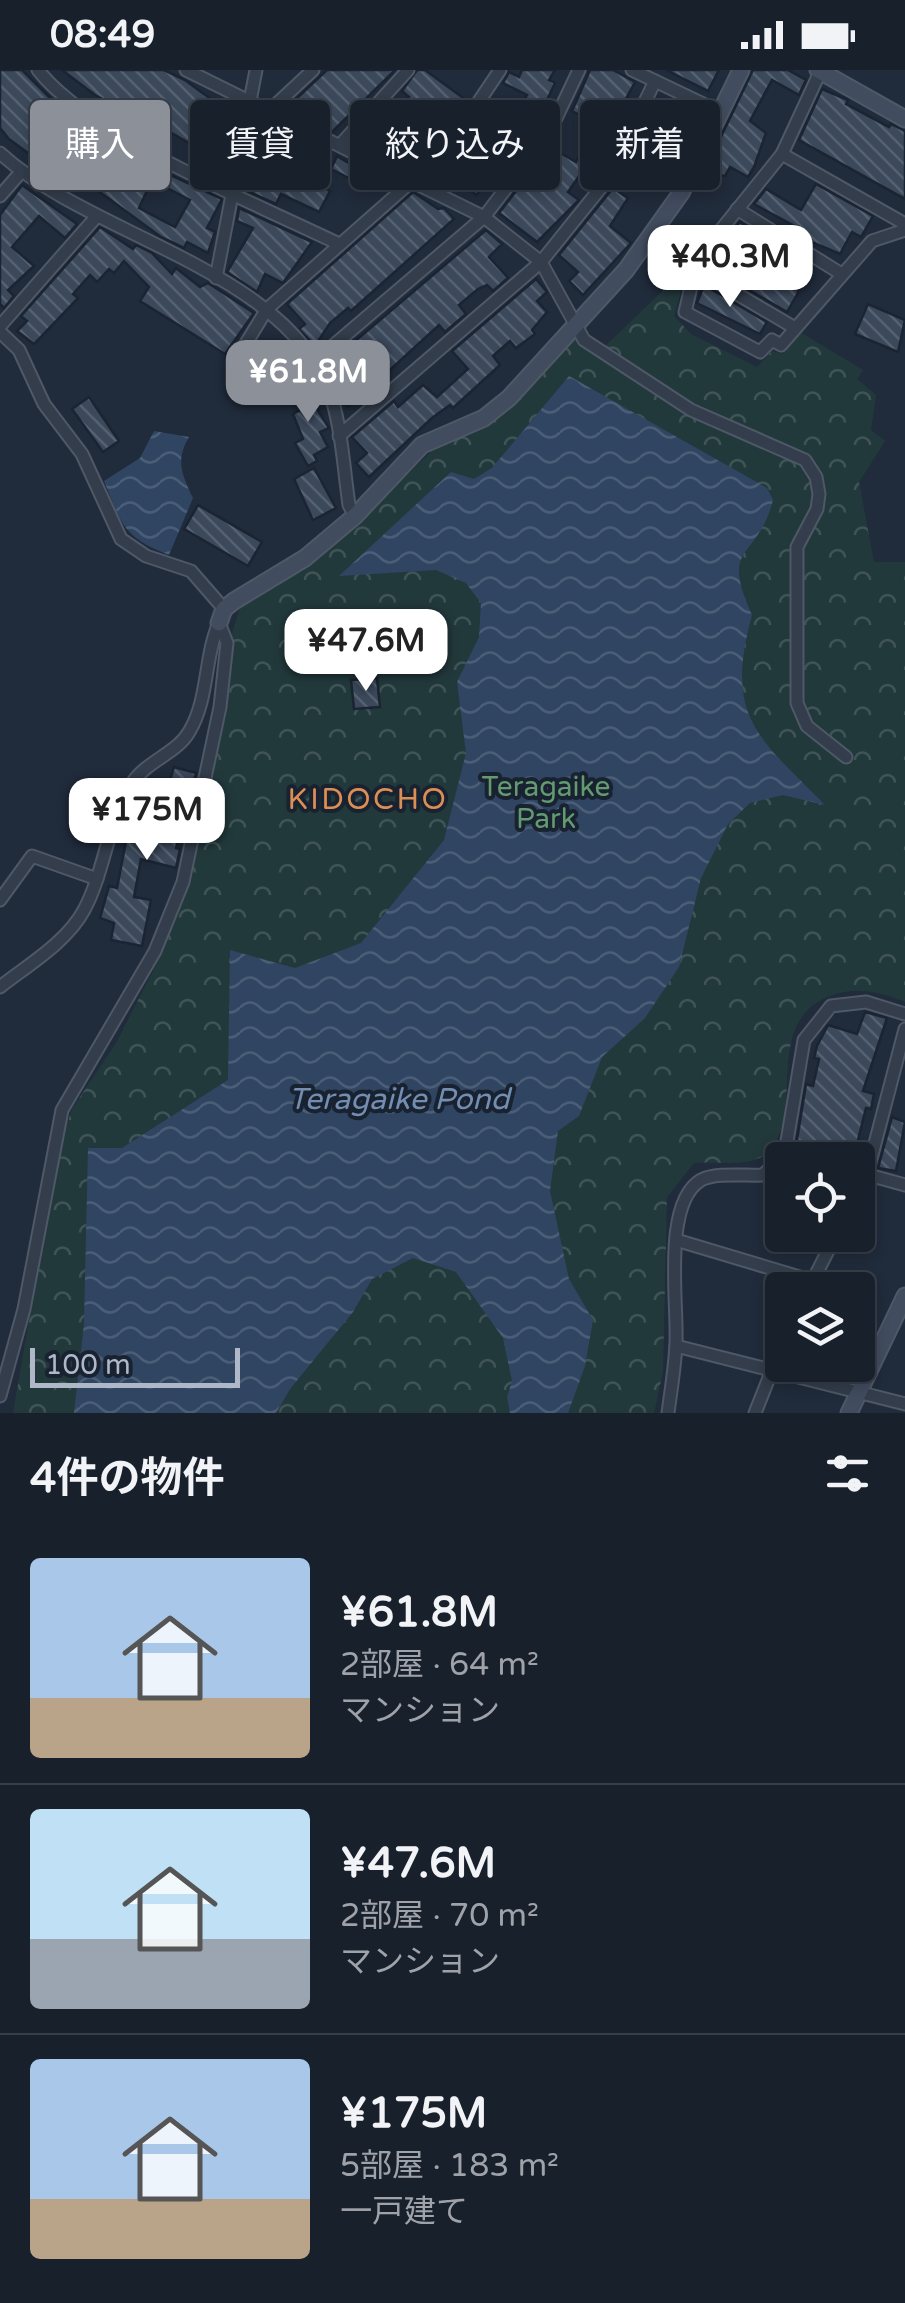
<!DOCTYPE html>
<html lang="ja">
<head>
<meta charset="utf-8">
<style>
  body { margin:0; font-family:"Varela Round","Noto Sans JP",sans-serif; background:#252d38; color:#f1f3f6; height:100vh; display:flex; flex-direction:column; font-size:38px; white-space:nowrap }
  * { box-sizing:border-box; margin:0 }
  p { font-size:32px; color:#9fa3a9 }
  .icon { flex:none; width:55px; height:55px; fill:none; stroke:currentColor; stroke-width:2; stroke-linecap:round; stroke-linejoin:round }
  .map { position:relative; height:1343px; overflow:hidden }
  .sheet { display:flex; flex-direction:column; background:#18202c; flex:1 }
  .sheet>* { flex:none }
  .banner { position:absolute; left:30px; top:30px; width:845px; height:90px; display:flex; gap:20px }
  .fabs { position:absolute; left:765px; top:1072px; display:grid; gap:20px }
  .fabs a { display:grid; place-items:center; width:110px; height:110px; border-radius:10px; background:#18202c; box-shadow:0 5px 15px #0003,0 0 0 2px #363e48; font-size:50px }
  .scale { position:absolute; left:30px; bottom:25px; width:210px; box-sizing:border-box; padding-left:10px; border:5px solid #aeb8c8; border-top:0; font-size:28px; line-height:35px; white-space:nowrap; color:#aeb8c8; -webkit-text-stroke:8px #192230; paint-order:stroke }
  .price { position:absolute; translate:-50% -85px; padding:0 22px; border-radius:20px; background:#fff; color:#222; font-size:32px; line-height:65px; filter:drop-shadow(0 2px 5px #0008) }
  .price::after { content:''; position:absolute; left:50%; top:60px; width:30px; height:22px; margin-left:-15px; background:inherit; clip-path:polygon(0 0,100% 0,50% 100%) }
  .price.selected { background:#8c9099; color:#fff }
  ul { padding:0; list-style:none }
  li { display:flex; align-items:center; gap:30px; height:250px; padding:0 30px }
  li+li { border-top:2px solid #363e48 }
  li span { display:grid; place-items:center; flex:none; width:280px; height:200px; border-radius:10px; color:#555 }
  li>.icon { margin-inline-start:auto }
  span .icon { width:120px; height:120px; fill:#fffc; stroke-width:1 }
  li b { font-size:42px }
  h2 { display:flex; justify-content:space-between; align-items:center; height:120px; padding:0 30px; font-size:42px }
  .pill { padding:0 35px; border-radius:10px; background:#18202c; box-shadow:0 5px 15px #0003,0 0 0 2px #363e48; font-size:35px; line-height:90px }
  .pill.selected { background:#8c9099; color:#fff }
  .status { display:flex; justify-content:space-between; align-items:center; height:70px; padding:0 50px; background:#18202c; direction:ltr }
  .status svg { height:28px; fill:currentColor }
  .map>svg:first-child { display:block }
</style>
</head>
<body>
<div class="status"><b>08:49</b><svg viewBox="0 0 49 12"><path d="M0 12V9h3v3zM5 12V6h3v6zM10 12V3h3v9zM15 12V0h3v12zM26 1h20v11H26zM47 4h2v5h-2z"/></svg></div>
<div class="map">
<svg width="905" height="1343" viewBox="0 0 905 1343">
  <defs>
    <pattern id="park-crowns" width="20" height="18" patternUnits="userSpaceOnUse" patternTransform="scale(2.5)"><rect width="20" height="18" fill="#22393c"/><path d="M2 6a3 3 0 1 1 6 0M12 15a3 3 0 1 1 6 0" fill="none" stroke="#405457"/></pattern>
    <pattern id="water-waves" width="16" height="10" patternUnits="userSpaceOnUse" patternTransform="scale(2.5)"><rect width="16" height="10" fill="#304562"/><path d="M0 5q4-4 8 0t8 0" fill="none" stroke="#4b5e77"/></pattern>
    <pattern id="building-back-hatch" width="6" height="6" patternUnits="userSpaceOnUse" patternTransform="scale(2.5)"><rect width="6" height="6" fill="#3b495b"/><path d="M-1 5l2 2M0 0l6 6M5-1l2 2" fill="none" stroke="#556171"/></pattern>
  </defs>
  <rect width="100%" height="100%" fill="#202b3b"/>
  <path fill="url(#park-crowns)" d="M698 187 685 207 674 246 691 264 757 297 772 281 783 284 800 262 863 300 857 309 876 325 871 360 885 371 859 412 874 492H905V932C881 922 855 916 830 926 761 952 807 1043 768 1082 753 1098 715 1091 694 1093L667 1127 663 1302 654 1343H13L58 1081 72 1039 116 973 155 897 189 812 225 645 232 563 240 538 272 513 302 502 331 478 434 379 490 352 572 264 599 282Z"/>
  <g fill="url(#water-waves)">
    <path d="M569 306 767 418 773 430C757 492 719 472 752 545 724 647 757 666 825 735L783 725 750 733 728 754 701 808 679 897 645 948 602 987 579 1046 558 1061 550 1121 569 1209 593 1250 585 1296 568 1343H510L507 1327 512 1311 503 1268 456 1202 413 1188 372 1209 353 1242 290 1319 276 1343H74L84 1254 88 1078H122L228 1010 230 880 295 898 361 873 444 770 466 683 457 612 479 567 481 533 466 513 436 500 339 506 451 402 474 409 492 398Z"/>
    <path d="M154 361 189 367C175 391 182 405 193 428L169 485C123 467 122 455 104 411L140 388Z"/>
  </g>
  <g fill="url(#building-back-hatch)" stroke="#1b2432" stroke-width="2.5" fill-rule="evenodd">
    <path d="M0 0H22L81 59 85 54 107 72 109 69 121 77 119 81 222 129 207 158 215 162 208 183 187 172 184 178 161 167 93 117 68 102 63 109 9 69 0 58ZM152 110 190 130 175 157 139 138Z"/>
    <polygon points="62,0 164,0 185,10 216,33 204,56 232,73 225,95 221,101 207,95 211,86 134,41 132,45 95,25"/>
    <polygon points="327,0 395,0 332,62 297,28"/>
    <polygon points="417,0 425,0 466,30 444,63 440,60 432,69 414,55 383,87 359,71 382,42 390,49 409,27 402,21"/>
    <polygon points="522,0 555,0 549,10 555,13 546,32 511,86 476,125 458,109 450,117 433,102 471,65 487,41 509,55 527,25 503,13 509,2 519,7"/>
    <polygon points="590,0 613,0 635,12 621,38 628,42 609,70 615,73 607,89 595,83 568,122 579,130 537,172 499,143 550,77 576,92 595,53 572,41"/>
    <polygon points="666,0 719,0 708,21"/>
    <polygon points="753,0 788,0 806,10 799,25 772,10 750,51 766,63 754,97 748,107 730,97 725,106 718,105 706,98"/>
    <polygon points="822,19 848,30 846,34 889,57 891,54 905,61 905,129 799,70"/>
    <polygon points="260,48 280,57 276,64 297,74 300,67 311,73 305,85 296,81 287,100 330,121 319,142 281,124 276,134 243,119 253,95 248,93"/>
    <polygon points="337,86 378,111 373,120 331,99"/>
    <polygon points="816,114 873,146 861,167 852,162 840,184 802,168 805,163 800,159 754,134 766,119 801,140"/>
    <polygon points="22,115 77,154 65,168 39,146 12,177 34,196 8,220 14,226 4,238 0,234 0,145"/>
    <polygon points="613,118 628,128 610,156 631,173 583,225 569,211 578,202 559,185"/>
    <polygon points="413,122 438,139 444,138 454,149 351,241 348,238 330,253 315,276 299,259 305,254 287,234"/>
    <polygon points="239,138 312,172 283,213 265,204 257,222 227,202 253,158 237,151"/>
    <polygon points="740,152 797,190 784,212 799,221 787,242 744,217 747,211 725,199 734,188 734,178 727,168"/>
    <polygon points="100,157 133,179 136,175 152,183 172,204 176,198 200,217 208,213 254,243 225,284 140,231 149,217 124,191 114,203 109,199 97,212 90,205 73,224 78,228 34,274 17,261 27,251 21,246"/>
    <polygon points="486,160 502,174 489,187 508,208 493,221 487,215 478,219 459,235 466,244 445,262 439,255 367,321 371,326 347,337 340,323 347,318 327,295"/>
    <polygon points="536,209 547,222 537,231 547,242 532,260 535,264 516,278 510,271 493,286 500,295 453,338 450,335 432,348 369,407 356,393 367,383 352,367 394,331 398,337 423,315 437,327 468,299 452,281"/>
    <polygon points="704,215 767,252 760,264 697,233"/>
    <polygon points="868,234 905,250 898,282 855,264"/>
    <polygon points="299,310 329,358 320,362 328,377 314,385 317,391 308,396 295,373 303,369 293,344 302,339 287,319"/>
    <polygon points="89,327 119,371 103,382 72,339"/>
    <polygon points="314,398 336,438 313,450 294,409"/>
    <polygon points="198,435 262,472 248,496 184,459"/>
    <polygon points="377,608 380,637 354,639 351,610"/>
    <polygon points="174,697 196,703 176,778 180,779 176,798 141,789 134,827 151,830 142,876 111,870 114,853 100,848 109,816 117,818 127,766 152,772"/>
    <polygon points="865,942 887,948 863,1021 874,1024 871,1039 866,1038 858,1070 866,1072 860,1093 820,1088 796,1076 806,1014 813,1016 819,989 814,988 817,976 828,955 857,964"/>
    <polygon points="892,1047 905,1052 896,1101 878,1098"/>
  </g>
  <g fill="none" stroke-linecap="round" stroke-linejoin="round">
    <defs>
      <g id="street">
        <path d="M38 0C90 67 259 135 339 174"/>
        <polyline points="186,0 484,147 541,192 584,270 691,340 805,390 816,407 819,424 817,439 797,477 797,633 807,656 846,687"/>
        <polyline points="632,0 720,42"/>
        <polyline points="821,0 782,84 716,166 725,187 692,213 685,242 760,282 772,270 781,275 872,171 905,160"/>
        <polyline points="270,40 313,0"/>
        <polyline points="341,74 408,0"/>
        <path d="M0 83C92 168 292 200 332 329 342 363 344 400 349 435L355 446"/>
        <polyline points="782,84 905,154"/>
        <polyline points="0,126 21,102"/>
        <polyline points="737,139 840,203"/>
        <polyline points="703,204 795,258"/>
        <polyline points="216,208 256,0"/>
        <polyline points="0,256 97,146"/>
        <polyline points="0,262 19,280 44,334 82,384 121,469 146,486 191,501 224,539"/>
        <polyline points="242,280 267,239 412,111 459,61 500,0"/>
        <polyline points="314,292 484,147 550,61 579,0"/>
        <polyline points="339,366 541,192 607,110 655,11"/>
        <polyline points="0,830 32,786 97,809"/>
        <path d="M0 917C28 895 67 872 84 840 105 801 108 749 133 712 147 691 177 683 189 662 209 629 204 587 219 553"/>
        <polyline points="785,1083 811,1090"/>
        <polyline points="858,1102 905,1115"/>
        <polyline points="858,1123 867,1104 905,959"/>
        <polyline points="676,1170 813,1211"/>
        <polyline points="808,1220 836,1165"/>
        <polyline points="676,1276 905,1334"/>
        <polyline points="0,1326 24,1239 62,1040 155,881 183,812 220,637 227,573 219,553"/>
        <path d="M668 1343C671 1320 675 1297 676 1273 678 1234 662 1133 701 1110 716 1102 745 1106 763 1105L785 1083 804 970 831 936 866 932 905 944"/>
        <polyline points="755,1343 782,1275"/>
      </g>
      <g id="secondary">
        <polyline points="818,0 905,49"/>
        <polyline points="219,553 224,539 234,531 305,488 355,446 422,375 484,348 509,328 626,200 681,123 741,0"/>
        <polyline points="849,1343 905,1226"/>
      </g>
    </defs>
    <use href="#street" stroke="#4e5866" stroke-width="15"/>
    <use href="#secondary" stroke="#4e5866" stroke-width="19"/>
    <use href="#street" stroke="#333d4b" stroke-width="11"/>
    <use href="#secondary" stroke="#414c5f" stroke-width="15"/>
  </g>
  <g text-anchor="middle" stroke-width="8" stroke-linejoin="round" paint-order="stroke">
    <g font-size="28" fill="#639a70" stroke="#192230">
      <text x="546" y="726">Teragaike<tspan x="546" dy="32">Park</tspan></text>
    </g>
    <g font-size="30" letter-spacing="2.5" fill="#dc8f55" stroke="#192230">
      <text x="368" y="739">KIDOCHO</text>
    </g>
    <g font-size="30" font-style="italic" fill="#748eb2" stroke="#192230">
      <text x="399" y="1039">Teragaike Pond</text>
    </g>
  </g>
</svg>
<div class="fabs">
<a><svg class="icon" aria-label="locate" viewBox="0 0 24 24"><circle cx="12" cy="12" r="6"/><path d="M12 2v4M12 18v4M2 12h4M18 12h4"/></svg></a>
<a><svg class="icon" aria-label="layers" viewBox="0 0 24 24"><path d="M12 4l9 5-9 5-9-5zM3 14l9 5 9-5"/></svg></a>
</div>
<div class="scale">100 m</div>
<b class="price" style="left:730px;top:240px">¥40.3M</b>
<b class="price selected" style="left:308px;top:355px">¥61.8M</b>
<b class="price" style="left:366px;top:624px">¥47.6M</b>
<b class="price" style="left:147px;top:793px">¥175M</b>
<div class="banner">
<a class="pill selected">購入</a>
<a class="pill">賃貸</a>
<a class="pill">絞り込み</a>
<a class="pill">新着</a>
</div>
</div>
<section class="sheet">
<h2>4件の物件<svg class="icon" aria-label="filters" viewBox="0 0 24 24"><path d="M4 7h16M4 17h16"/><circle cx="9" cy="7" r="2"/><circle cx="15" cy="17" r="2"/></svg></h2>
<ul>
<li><span style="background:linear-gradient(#a9c7e8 70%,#b9a48a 0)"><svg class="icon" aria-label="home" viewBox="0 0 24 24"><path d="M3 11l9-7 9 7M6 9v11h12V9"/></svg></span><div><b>¥61.8M</b><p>2部屋 · 64 m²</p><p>マンション</p></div></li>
<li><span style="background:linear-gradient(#bfe0f5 65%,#9aa5b1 0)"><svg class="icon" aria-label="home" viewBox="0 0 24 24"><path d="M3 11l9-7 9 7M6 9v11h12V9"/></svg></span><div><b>¥47.6M</b><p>2部屋 · 70 m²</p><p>マンション</p></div></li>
<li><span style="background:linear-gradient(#a9c7e8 70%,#b9a48a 0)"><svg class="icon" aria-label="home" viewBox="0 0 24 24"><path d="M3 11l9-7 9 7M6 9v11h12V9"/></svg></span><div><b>¥175M</b><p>5部屋 · 183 m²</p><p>一戸建て</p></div></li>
</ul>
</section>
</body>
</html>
